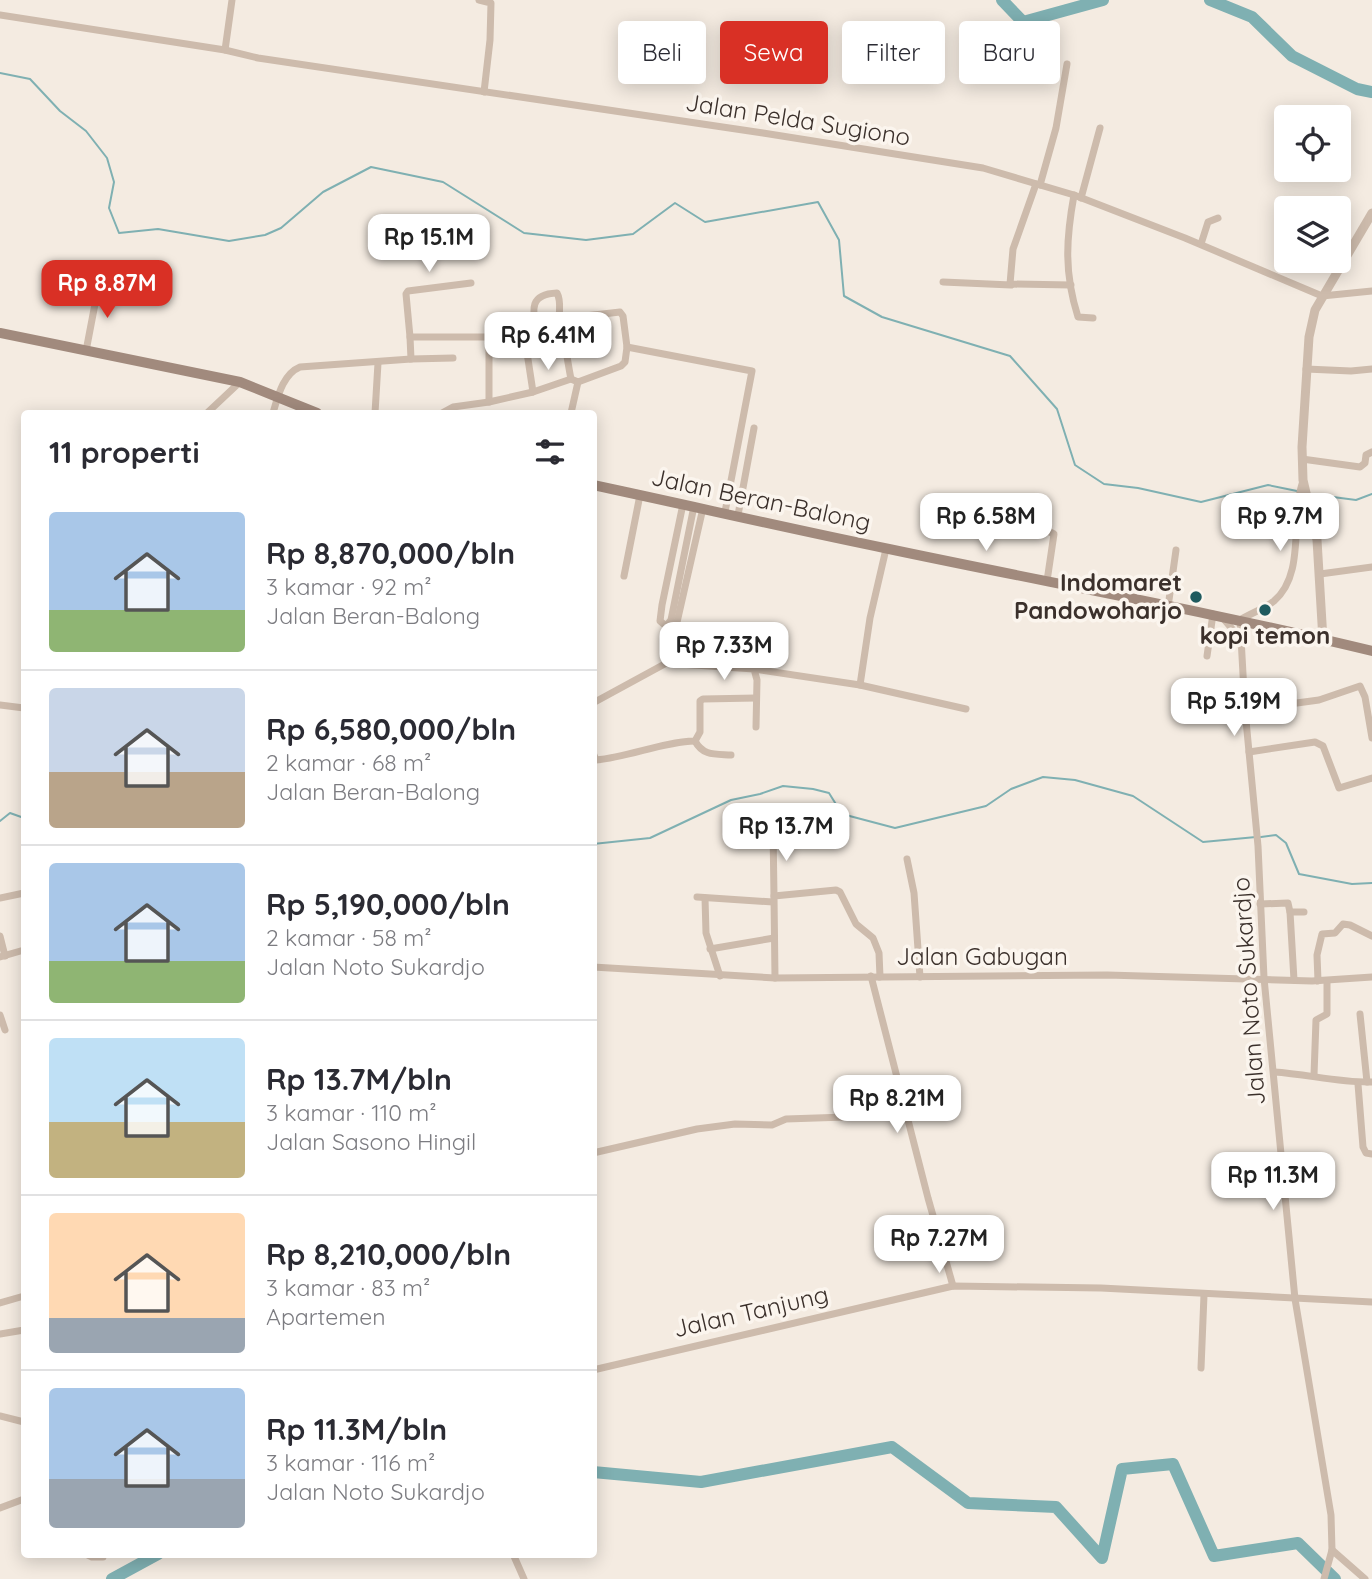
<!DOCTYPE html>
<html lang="id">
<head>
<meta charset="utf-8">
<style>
  body { margin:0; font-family:Quicksand,sans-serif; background:#f2f2f3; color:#2b2b33; height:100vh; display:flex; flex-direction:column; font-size:26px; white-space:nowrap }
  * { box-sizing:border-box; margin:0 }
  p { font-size:23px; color:#7c7c81 }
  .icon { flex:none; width:38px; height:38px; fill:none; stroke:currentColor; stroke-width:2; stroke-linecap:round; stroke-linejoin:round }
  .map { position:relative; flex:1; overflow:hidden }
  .drawer { position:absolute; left:21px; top:410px; width:576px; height:1148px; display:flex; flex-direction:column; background:#fff; border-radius:7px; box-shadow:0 4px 18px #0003 }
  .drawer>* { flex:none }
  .top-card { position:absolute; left:618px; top:21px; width:649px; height:63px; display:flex; gap:14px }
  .controls { position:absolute; left:1274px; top:105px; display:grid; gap:14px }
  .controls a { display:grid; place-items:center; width:77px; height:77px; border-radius:7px; background:#fff; box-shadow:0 4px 18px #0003; font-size:35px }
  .price { position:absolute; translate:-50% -60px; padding:0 16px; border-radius:14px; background:#fff; color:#222; font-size:23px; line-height:46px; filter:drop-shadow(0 2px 4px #0008) }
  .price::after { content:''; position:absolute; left:50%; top:42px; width:21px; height:16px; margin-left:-10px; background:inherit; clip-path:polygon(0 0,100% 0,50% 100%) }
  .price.selected { background:#d93025; color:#fff }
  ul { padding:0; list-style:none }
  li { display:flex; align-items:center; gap:21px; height:175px; padding:0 28px }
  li+li { border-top:2px solid #e1e1e2 }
  li span { display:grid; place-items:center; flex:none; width:196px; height:140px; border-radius:7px; color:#555 }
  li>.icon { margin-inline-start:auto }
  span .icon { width:84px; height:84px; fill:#fffc; stroke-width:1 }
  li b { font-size:30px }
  h2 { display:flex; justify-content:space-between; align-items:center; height:84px; padding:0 28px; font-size:30px }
  .pill { padding:0 24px; border-radius:7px; background:#fff; box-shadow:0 4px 18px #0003; font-size:24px; line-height:63px }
  .pill.selected { background:#d93025; color:#fff }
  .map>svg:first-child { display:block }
</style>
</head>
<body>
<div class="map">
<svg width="1372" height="1579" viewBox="0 0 1372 1579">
  <rect width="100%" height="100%" fill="#f4ebe1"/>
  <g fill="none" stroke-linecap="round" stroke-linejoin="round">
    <g stroke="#7fb0b2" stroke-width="2">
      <polyline points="0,73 30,79 60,111 86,131 107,158 114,182 109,208 119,233 158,229 229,241 265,235 281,228 323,192 371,167 443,182 524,233 586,240 633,234 675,203 705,222 818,202 839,240 844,296 882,317 1010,356 1057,409 1075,465 1104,484 1138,488 1201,502 1268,485 1297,491"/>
      <polyline points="1310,494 1356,500 1372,494"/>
      <polyline points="0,821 10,813 24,818"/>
      <polyline points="1261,837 1276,835 1286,843 1299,874 1352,884 1372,883"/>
      <polyline points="593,844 650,838 731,800 760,794 783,786 813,789 829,793 842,814 895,828 986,806 1011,789 1043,777 1075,780 1133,796 1203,842 1256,837"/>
    </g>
    <g stroke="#7fb0b2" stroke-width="12">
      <polyline points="1002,0 1023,22 1103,0"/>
      <polyline points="1210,0 1252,17 1292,56 1357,89 1372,92"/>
      <polyline points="593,1472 701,1482 892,1447 968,1503 1056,1507 1102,1558 1122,1469 1173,1464 1214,1556 1298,1543 1335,1579"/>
      <polyline points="112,1579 158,1554"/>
    </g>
    <g stroke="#cdbbac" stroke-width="7">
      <polyline points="479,0 491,3 490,40 484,92"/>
      <polyline points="0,15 225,50 258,58 763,133 983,168 1074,195 1185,238 1322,296 1372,291"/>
      <polyline points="225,50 232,0"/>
      <polyline points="1036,184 1013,249 1010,284 1071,285"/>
      <polyline points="1040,185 1056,128 1067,64"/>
      <path d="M1074 195C1066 239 1064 273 1078 317L1093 318"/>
      <polyline points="1081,198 1100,128"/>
      <polyline points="1201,244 1208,222 1218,218"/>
      <polyline points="943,282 1011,285"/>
      <path d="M536 330C532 309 530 294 557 293 562 302 558 311 560 321 565 340 567 359 571 379L578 382"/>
      <polyline points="410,337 406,294 408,291 471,283"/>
      <polyline points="489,337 489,402"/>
      <polyline points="86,351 99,283"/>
      <polyline points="411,359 410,337 489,337 524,333 559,319 620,312 623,316 627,347 752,371 725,512"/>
      <polyline points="1306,369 1351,371 1372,369"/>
      <polyline points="578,382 621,366 625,362 627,347"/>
      <polyline points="533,392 571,379"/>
      <polyline points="207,413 240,382"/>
      <path d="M273 413C278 396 283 374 300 367L411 359 453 358"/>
      <polyline points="375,413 378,363"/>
      <polyline points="442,413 453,407 489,402 533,392 524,333"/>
      <polyline points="571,413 578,382"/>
      <polyline points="1302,459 1360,467 1365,463 1366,455 1372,452"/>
      <path d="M1303 481C1290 518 1306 574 1274 601 1264 609 1251 613 1240 620L1245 710 1258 846 1264 978 1295 1299 1331 1515 1332 1550 1324 1579"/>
      <polyline points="683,504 662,605 660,621 666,626 671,620 694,506"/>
      <polyline points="738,515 754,428"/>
      <polyline points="1044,529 1054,534 1047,581"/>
      <polyline points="886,549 870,618 860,685 966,709"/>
      <polyline points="1320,574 1372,567"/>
      <polyline points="624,576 640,495"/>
      <polyline points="1168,607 1176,550"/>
      <polyline points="1222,617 1233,630 1240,645"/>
      <polyline points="1207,656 1213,614"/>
      <polyline points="672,660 670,653 703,508"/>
      <polyline points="672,660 679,664 754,669 757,680 756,727"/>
      <polyline points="754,669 860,685"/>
      <polyline points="593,703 672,660"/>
      <polyline points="0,705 24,708"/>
      <polyline points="1245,710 1319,700 1360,686 1365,697 1372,738"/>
      <path d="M695 741C703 756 715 754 731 755"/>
      <polyline points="1249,752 1315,742 1323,746 1339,788 1372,778"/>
      <path d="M593 753 596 760C630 757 661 742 695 741L700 732V701L703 699 756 698"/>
      <polyline points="773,829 774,896"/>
      <polyline points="907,859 914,893 920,977"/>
      <polyline points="697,897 773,902"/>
      <polyline points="0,898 24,893"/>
      <polyline points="705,898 706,933 720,976"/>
      <polyline points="1260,904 1288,903 1290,912"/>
      <polyline points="0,936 5,956"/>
      <polyline points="710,949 774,938"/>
      <polyline points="0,957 24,950"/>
      <polyline points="593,967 775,978 1107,975 1312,981 1372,977"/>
      <polyline points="871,976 928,1198 953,1286"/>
      <polyline points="775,978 774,896 836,890 840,892 856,924 873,938 879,953 880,977"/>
      <polyline points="1294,980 1290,912 1304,912"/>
      <polyline points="1318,981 1317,955 1322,934 1335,933 1343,924 1350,925 1372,936"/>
      <polyline points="1360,1014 1367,1082"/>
      <polyline points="0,1015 5,1030"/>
      <path d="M1274 1072C1307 1074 1340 1083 1372 1082"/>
      <polyline points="1314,1075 1316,1020 1327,1014 1327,981"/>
      <polyline points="1358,1084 1363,1147 1366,1153 1372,1154"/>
      <polyline points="593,1153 697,1129 735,1124 772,1125 786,1119 906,1115"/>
      <polyline points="0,1303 24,1296"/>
      <polyline points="0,1334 24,1330"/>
      <polyline points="1201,1368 1204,1295"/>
      <polyline points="593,1370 953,1286 1101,1288 1372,1302"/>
      <polyline points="0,1416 24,1422"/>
      <polyline points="0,1508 24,1499"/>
      <polyline points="1332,1550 1365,1579"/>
      <polyline points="86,1554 92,1557 103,1557"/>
      <polyline points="513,1554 524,1579"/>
    </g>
    <polyline stroke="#cdbbac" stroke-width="9" points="1323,640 1317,540 1303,480 1302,447 1309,337 1315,310 1372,213"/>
    <g stroke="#a18a7d" stroke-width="10">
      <polyline points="0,333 240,382 317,413"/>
      <path d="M593 485C692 506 790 529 889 549 1050 583 1212 612 1372 651"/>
    </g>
  </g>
  <g fill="#1f5a5e" stroke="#fbf5ee" stroke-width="2.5">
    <circle cx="1196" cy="597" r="7"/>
    <circle cx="1265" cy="610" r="7"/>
  </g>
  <g text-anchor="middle" stroke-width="7" stroke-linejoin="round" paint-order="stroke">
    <g font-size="24" fill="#3b302b" stroke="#fbf5ee">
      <text transform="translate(798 120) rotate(9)" y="8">Jalan Pelda Sugiono</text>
      <text transform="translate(761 500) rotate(12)" y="8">Jalan Beran-Balong</text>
      <text x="982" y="965">Jalan Gabugan</text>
      <text transform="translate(1249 991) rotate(-94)" y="8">Jalan Noto Sukardjo</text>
      <text transform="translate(751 1312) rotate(-13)" y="8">Jalan Tanjung</text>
    </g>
    <g font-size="24" font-weight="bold" fill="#3b302b" stroke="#fbf5ee" text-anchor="end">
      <text x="1182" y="591">Indomaret<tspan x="1182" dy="28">Pandowoharjo</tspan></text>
      <text x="1265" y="644" text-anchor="middle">kopi temon</text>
    </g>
  </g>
</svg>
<div class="controls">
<a><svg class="icon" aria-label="locate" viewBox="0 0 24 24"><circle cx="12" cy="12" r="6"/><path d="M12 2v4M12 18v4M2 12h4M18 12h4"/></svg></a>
<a><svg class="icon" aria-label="layers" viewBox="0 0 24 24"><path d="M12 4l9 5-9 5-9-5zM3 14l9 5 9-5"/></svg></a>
</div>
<b class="price" style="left:429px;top:274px">Rp 15.1M</b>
<b class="price selected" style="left:107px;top:320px">Rp 8.87M</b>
<b class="price" style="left:548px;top:372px">Rp 6.41M</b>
<b class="price" style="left:986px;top:553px">Rp 6.58M</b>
<b class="price" style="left:1280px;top:553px">Rp 9.7M</b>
<b class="price" style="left:724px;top:682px">Rp 7.33M</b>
<b class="price" style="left:1234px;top:738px">Rp 5.19M</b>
<b class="price" style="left:786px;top:863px">Rp 13.7M</b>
<b class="price" style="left:897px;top:1135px">Rp 8.21M</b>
<b class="price" style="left:1273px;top:1212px">Rp 11.3M</b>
<b class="price" style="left:939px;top:1275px">Rp 7.27M</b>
<div class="top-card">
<a class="pill">Beli</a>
<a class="pill selected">Sewa</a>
<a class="pill">Filter</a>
<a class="pill">Baru</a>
</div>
<section class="drawer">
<h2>11 properti<svg class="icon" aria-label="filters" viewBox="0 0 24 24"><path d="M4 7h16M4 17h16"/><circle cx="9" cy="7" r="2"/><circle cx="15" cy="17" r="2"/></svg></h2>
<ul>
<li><span style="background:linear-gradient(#a9c7e8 70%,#8fb573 0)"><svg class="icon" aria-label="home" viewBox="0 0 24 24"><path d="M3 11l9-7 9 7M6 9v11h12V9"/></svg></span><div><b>Rp 8,870,000/bln</b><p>3 kamar · 92 m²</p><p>Jalan Beran-Balong</p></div></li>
<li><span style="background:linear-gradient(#c9d6e8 60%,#b9a48a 0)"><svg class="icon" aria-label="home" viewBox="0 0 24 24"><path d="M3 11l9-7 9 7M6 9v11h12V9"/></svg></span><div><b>Rp 6,580,000/bln</b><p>2 kamar · 68 m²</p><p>Jalan Beran-Balong</p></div></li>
<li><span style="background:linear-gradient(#a9c7e8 70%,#8fb573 0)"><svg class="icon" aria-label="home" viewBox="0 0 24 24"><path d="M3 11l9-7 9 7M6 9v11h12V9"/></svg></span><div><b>Rp 5,190,000/bln</b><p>2 kamar · 58 m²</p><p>Jalan Noto Sukardjo</p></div></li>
<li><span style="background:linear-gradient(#bfe0f5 60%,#c2b280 0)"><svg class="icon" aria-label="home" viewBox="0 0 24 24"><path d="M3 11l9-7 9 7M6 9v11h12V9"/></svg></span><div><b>Rp 13.7M/bln</b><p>3 kamar · 110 m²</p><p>Jalan Sasono Hingil</p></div></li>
<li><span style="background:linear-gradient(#ffd9b3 75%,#9aa5b1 0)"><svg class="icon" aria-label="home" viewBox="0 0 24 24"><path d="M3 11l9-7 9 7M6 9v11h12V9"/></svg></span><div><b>Rp 8,210,000/bln</b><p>3 kamar · 83 m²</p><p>Apartemen</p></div></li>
<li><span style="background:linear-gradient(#a9c7e8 65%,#9aa5b1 0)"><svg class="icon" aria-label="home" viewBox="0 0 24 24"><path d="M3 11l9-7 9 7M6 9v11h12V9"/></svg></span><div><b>Rp 11.3M/bln</b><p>3 kamar · 116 m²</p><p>Jalan Noto Sukardjo</p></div></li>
</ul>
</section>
</div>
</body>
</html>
